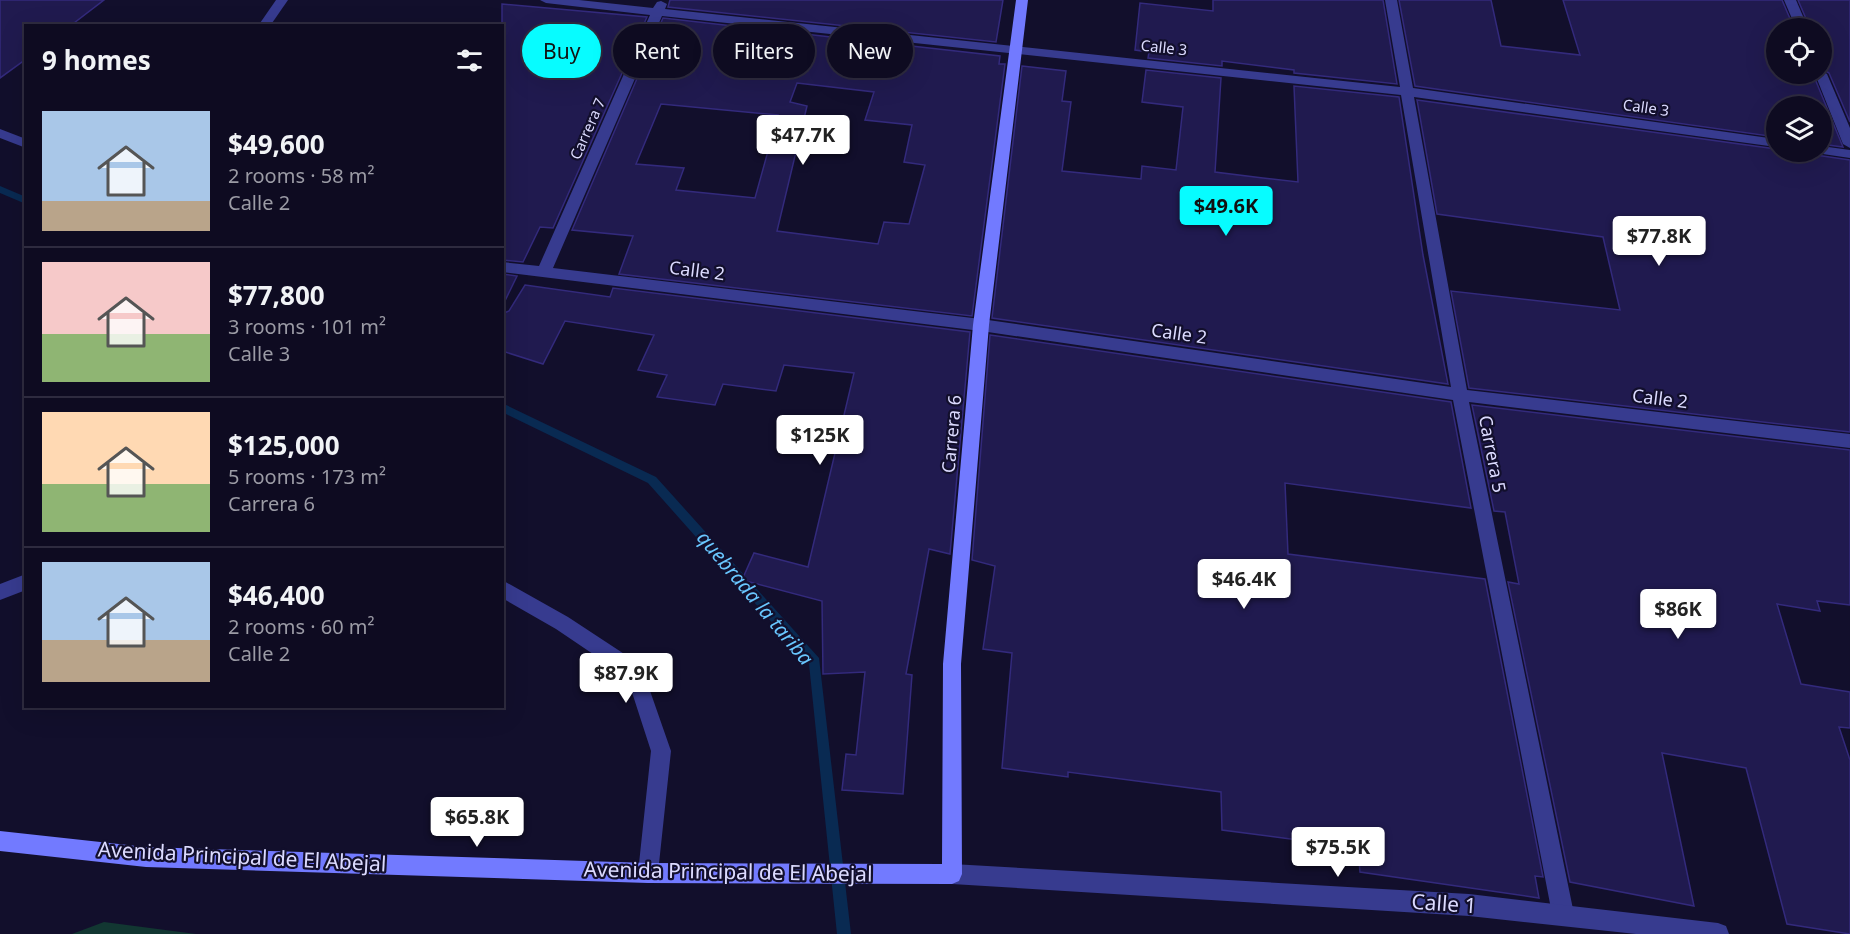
<!DOCTYPE html>
<html lang="en">
<head>
<meta charset="utf-8">
<style>
  body { margin:0; font-family:"Noto Sans",sans-serif; background:#17142a; color:#f1f3f6; height:100vh; display:flex; flex-direction:column; font-size:22px; white-space:nowrap }
  * { box-sizing:border-box; margin:0 }
  p { font-size:20px; color:#9b9ba5 }
  .icon { flex:none; width:33px; height:33px; fill:none; stroke:currentColor; stroke-width:2; stroke-linecap:round; stroke-linejoin:round }
  .map { position:relative; flex:1; overflow:hidden }
  .panel { position:absolute; left:24px; top:24px; width:480px; height:684px; display:flex; flex-direction:column; background:#0e0b21; border-radius:0px; box-shadow:0 6px 24px #0002,0 0 0 2px #2e2b3f }
  .panel>* { flex:none }
  .guide { position:absolute; left:522px; top:24px; width:570px; height:54px; display:flex; gap:12px }
  .controls { position:absolute; left:1766px; top:18px; display:grid; gap:12px }
  .controls a { display:grid; place-items:center; width:66px; height:66px; border-radius:50%; background:#0e0b21; box-shadow:0 6px 24px #0002,0 0 0 2px #2e2b3f; font-size:30px }
  .price { position:absolute; translate:-50% -51px; padding:0 14px; border-radius:6px; background:#fff; color:#222; font-size:20px; line-height:39px; filter:drop-shadow(0 2px 3px #0008) }
  .price::after { content:''; position:absolute; left:50%; top:36px; width:18px; height:14px; margin-left:-9px; background:inherit; clip-path:polygon(0 0,100% 0,50% 100%) }
  .price.active { background:#07fcff; color:#111 }
  ul { padding:0; list-style:none }
  li { display:flex; align-items:center; gap:18px; height:150px; padding:0 18px }
  li+li { border-top:2px solid #2e2b3f }
  li span { display:grid; place-items:center; flex:none; width:168px; height:120px; border-radius:0px; color:#555 }
  li>.icon { margin-inline-start:auto }
  span .icon { width:72px; height:72px; fill:#fffc; stroke-width:1 }
  li b { font-size:26px }
  h2 { display:flex; justify-content:space-between; align-items:center; height:72px; padding:0 18px; font-size:26px }
  .tag { padding:0 21px; border-radius:27px; background:#0e0b21; box-shadow:0 6px 24px #0002,0 0 0 2px #2e2b3f; font-size:21px; line-height:54px }
  .tag.active { background:#07fcff; color:#111 }
  .map>svg:first-child { display:block }
</style>
</head>
<body>
<div class="map">
<svg width="1850" height="934" viewBox="0 0 1850 934">
  <rect width="100%" height="100%" fill="#120f2c"/>
  <polygon fill="#123732" points="104,922 196,934 72,934"/>
  <g fill="none" stroke-linecap="round" stroke-linejoin="round">
    <g fill="#092a52" fill-rule="evenodd">
      <polygon points="0,186 26,197 26,204 0,193"/>
      <polygon points="502,403 656,477 819,658 851,934 837,934 809,664 648,483 502,412"/>
    </g>
  </g>
  <g fill="#201a4f" stroke="#332a7c" stroke-width="1.5" fill-rule="evenodd">
    <polygon points="0,0 104,0 70,26 26,26 26,59 0,78"/>
    <polygon points="670,0 1003,0 996,42 668,7"/>
    <polygon points="1213,0 1383,0 1397,84 1294,73 1294,70 1222,61 1222,66 1148,58 1149,52 1135,50 1140,3 1213,11"/>
    <polygon points="1399,0 1491,0 1501,46 1580,55 1563,0 1782,0 1794,28 1776,28 1776,74 1813,74 1843,147 1821,144 1821,106 1776,106 1776,137 1415,86"/>
    <polygon points="1798,0 1850,0 1850,122 1829,73 1821,68 1821,28 1810,28"/>
    <polygon points="502,4 647,17 553,228 540,227 523,262 502,260"/>
    <path d="M663 18 1000 56 999 64H1005L972 316 619 274 633 236 572 230ZM797 83 874 92 865 120 912 125 904 162 925 165 909 224 884 222 878 244 777 231 807 106 790 102ZM661 104 778 115 755 198 676 190 684 168 636 164Z"/>
    <polygon points="1022,66 1066,71 1062,101 1071,102 1062,171 1141,179 1142,166 1176,170 1183,107 1142,102 1146,70 1221,78 1215,172 1263,178 1298,182 1294,86 1399,97 1423,255 1448,384 992,318"/>
    <polygon points="1417,100 1776,149 1776,152 1814,152 1816,155 1850,160 1850,432 1469,388 1451,291 1620,310 1603,237 1437,214"/>
    <polygon points="502,274 517,276 502,307"/>
    <polygon points="525,285 610,297 613,288 970,332 950,554 929,549 906,674 912,675 903,794 842,790 846,754 856,755 865,672 823,674 822,601 742,580 754,553 808,567 854,373 784,365 776,391 723,384 715,405 657,397 667,375 638,370 654,335 565,321 543,364 502,351 502,314 509,311"/>
    <polygon points="990,335 1451,402 1471,508 1285,483 1288,554 1485,579 1543,877 1535,876 1539,898 1360,872 1358,848 1222,830 1221,792 1068,772 1068,777 1002,768 1012,653 983,649 995,566 972,560"/>
    <polygon points="1472,405 1850,450 1850,605 1817,601 1820,611 1777,604 1801,684 1850,692 1850,728 1839,727 1850,760 1850,934 1787,924 1746,768 1662,753 1694,906 1570,882 1508,582 1519,584 1505,512 1494,511"/>
  </g>
  <g fill="none" stroke-linecap="round" stroke-linejoin="round">
    <g fill="#373b8f" fill-rule="evenodd">
      <polygon points="276,0 288,0 270,26 258,26"/>
      <path d="M540 0H579L653 8 657 2 661 1 667 4 665 9 1400 87 1385 0H1397L1413 88 1776 139V147L1414 97 1467 390 1850 434V448L1469 402 1574 914 1570 921 1563 925 1556 921 1552 914 1453 400 981 331 502 272V262L539 266 650 15 546 3ZM662 16 1401 95 1451 387 981 319 553 268Z"/>
      <polygon points="1784,0 1796,0 1808,28 1796,28"/>
      <polygon points="1821,70 1827,74 1850,128 1850,148 1843,144 1815,74 1821,74"/>
      <polygon points="0,129 26,139 26,148 0,138"/>
      <polygon points="1821,146 1850,150 1850,158 1816,153 1821,152"/>
      <polygon points="26,574 26,590 0,600 0,584"/>
      <polygon points="502,580 568,617 641,665 671,751 658,873 655,880 648,883 641,880 638,873 651,751 627,677 556,629 502,598"/>
    </g>
    <polygon fill="#373b8f" fill-rule="evenodd" points="952,864 1469,894 1718,923 1726,926 1729,934 1636,934 1469,916 952,884 945,881 942,874 945,867"/>
    <polygon fill="#727aff" fill-rule="evenodd" points="1016,0 1028,0 989,325 961,664 962,874 959,881 952,884 648,883 146,867 0,851 0,831 146,847 648,863 942,864 943,664 973,325"/>
  </g>
  <g text-anchor="middle" stroke-width="4.5" stroke-linejoin="round" paint-order="stroke">
    <g font-size="15" fill="#dcdbff" stroke="#120f2c">
      <text transform="translate(1164 48) rotate(6)" y="5">Calle 3</text>
      <text transform="translate(1646 108) rotate(8)" y="5">Calle 3</text>
      <text transform="translate(588 129) rotate(-66)" y="5">Carrera 7</text>
    </g>
    <g font-size="18" fill="#dcdbff" stroke="#120f2c">
      <text transform="translate(697 271) rotate(7)" y="6">Calle 2</text>
      <text transform="translate(1179 334) rotate(8)" y="6">Calle 2</text>
      <text transform="translate(1660 399) rotate(7)" y="6">Calle 2</text>
      <text transform="translate(952 434) rotate(-85)" y="6">Carrera 6</text>
      <text transform="translate(1492 454) rotate(79)" y="6">Carrera 5</text>
    </g>
    <g font-size="20" font-style="italic" fill="#69c7ff" stroke="#120f2c">
      <text transform="translate(755 598) rotate(50)" y="7">quebrada la tariba</text>
    </g>
    <g font-size="21" fill="#dcdbff" stroke="#120f2c">
      <text transform="translate(242 857) rotate(3)" y="7">Avenida Principal de El Abejal</text>
      <text transform="translate(728 872) rotate(1)" y="7">Avenida Principal de El Abejal</text>
      <text transform="translate(1444 904) rotate(4)" y="7">Calle 1</text>
    </g>
  </g>
</svg>
<div class="controls">
<a><svg class="icon" aria-label="locate" viewBox="0 0 24 24"><circle cx="12" cy="12" r="6"/><path d="M12 2v4M12 18v4M2 12h4M18 12h4"/></svg></a>
<a><svg class="icon" aria-label="layers" viewBox="0 0 24 24"><path d="M12 4l9 5-9 5-9-5zM3 14l9 5 9-5"/></svg></a>
</div>
<b class="price" style="left:803px;top:166px">$47.7K</b>
<b class="price active" style="left:1226px;top:237px">$49.6K</b>
<b class="price" style="left:1659px;top:267px">$77.8K</b>
<b class="price" style="left:820px;top:466px">$125K</b>
<b class="price" style="left:1244px;top:610px">$46.4K</b>
<b class="price" style="left:1678px;top:640px">$86K</b>
<b class="price" style="left:626px;top:704px">$87.9K</b>
<b class="price" style="left:477px;top:848px">$65.8K</b>
<b class="price" style="left:1338px;top:878px">$75.5K</b>
<div class="guide">
<a class="tag active">Buy</a>
<a class="tag">Rent</a>
<a class="tag">Filters</a>
<a class="tag">New</a>
</div>
<section class="panel">
<h2>9 homes<svg class="icon" aria-label="filters" viewBox="0 0 24 24"><path d="M4 7h16M4 17h16"/><circle cx="9" cy="7" r="2"/><circle cx="15" cy="17" r="2"/></svg></h2>
<ul>
<li><span style="background:linear-gradient(#a9c7e8 75%,#b9a48a 0)"><svg class="icon" aria-label="home" viewBox="0 0 24 24"><path d="M3 11l9-7 9 7M6 9v11h12V9"/></svg></span><div><b>$49,600</b><p>2 rooms · 58 m²</p><p>Calle 2</p></div></li>
<li><span style="background:linear-gradient(#f6c9c9 60%,#8fb573 0)"><svg class="icon" aria-label="home" viewBox="0 0 24 24"><path d="M3 11l9-7 9 7M6 9v11h12V9"/></svg></span><div><b>$77,800</b><p>3 rooms · 101 m²</p><p>Calle 3</p></div></li>
<li><span style="background:linear-gradient(#ffd9b3 60%,#8fb573 0)"><svg class="icon" aria-label="home" viewBox="0 0 24 24"><path d="M3 11l9-7 9 7M6 9v11h12V9"/></svg></span><div><b>$125,000</b><p>5 rooms · 173 m²</p><p>Carrera 6</p></div></li>
<li><span style="background:linear-gradient(#a9c7e8 65%,#b9a48a 0)"><svg class="icon" aria-label="home" viewBox="0 0 24 24"><path d="M3 11l9-7 9 7M6 9v11h12V9"/></svg></span><div><b>$46,400</b><p>2 rooms · 60 m²</p><p>Calle 2</p></div></li>
</ul>
</section>
</div>
</body>
</html>
